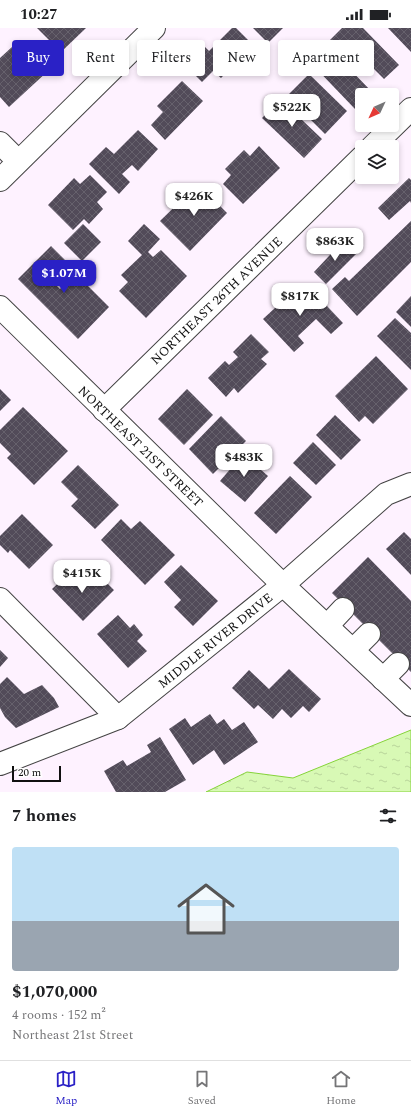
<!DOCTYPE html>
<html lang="en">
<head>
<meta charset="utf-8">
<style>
  body { margin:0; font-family:Spectral,serif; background:#f2f2f2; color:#202124; height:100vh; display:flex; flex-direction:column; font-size:15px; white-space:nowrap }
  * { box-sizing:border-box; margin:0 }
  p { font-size:13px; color:#757577 }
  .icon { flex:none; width:22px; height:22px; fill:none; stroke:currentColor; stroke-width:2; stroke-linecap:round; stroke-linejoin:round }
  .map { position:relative; height:764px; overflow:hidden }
  .details { display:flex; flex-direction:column; background:#fff; flex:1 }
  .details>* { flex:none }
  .guide { position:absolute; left:12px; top:12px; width:387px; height:36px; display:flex; gap:8px }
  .needle { width:26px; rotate:226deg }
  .controls { position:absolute; left:355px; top:60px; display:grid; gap:8px }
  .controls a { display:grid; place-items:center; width:44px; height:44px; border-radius:4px; background:#fff; box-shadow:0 2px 6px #0003; font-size:20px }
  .scale { position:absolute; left:12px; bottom:10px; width:49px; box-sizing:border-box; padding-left:4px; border:2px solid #101010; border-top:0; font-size:11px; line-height:14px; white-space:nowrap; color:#101010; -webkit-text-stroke:3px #fff; paint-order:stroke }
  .price { position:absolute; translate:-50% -34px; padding:0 9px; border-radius:8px; background:#fff; color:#222; font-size:13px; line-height:26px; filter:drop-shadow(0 1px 2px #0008) }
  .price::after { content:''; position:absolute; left:50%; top:24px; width:12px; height:9px; margin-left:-6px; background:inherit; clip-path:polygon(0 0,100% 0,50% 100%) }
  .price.on { background:#2a21c6; color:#fff }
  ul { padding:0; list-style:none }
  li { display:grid; align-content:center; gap:8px; height:212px; padding:0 12px }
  li span { display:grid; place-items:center; height:124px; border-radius:4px; color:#555 }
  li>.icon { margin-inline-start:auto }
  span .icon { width:72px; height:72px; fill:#fffc; stroke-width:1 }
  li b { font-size:17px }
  h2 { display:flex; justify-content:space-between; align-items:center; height:48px; padding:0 12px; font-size:17px }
  .chip { padding:0 14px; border-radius:4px; background:#fff; box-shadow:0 2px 6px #0003; font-size:14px; line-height:36px }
  .chip.on { background:#2a21c6; color:#fff }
  .status { display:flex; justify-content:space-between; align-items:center; height:28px; padding:0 20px; background:#fff; direction:ltr }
  .status svg { height:11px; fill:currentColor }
  .dock { display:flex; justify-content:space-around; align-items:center; height:56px; border-top:1px solid #e0e0e0; background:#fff; font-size:11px; color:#757577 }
  .dock a { display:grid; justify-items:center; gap:2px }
  .dock .on { color:#2a21c6 }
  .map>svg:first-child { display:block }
</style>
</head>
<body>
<div class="status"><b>10:27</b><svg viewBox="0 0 49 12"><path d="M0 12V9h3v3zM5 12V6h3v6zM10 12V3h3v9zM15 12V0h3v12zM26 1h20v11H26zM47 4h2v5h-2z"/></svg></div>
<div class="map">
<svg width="411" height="764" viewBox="0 0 411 764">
  <defs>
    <pattern id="water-ripples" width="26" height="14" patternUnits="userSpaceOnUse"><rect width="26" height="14" fill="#d8f9b5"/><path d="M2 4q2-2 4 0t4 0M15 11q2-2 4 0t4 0" fill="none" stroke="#b8d49b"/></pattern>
    <pattern id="building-cross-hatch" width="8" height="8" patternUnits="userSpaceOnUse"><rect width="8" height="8" fill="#524b59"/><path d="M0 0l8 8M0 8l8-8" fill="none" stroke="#66616c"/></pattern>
  </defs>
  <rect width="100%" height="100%" fill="#fef2ff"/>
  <polygon fill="url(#water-ripples)" stroke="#85d339" points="411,702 411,764 206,764 247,744 293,750"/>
  <g fill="url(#building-cross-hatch)">
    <polygon points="37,0 86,0 61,24"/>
    <polygon points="232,0 236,0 253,17 221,50 213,43 202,54 186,38 205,19 209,23"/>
    <polygon points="253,0 283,0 268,15"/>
    <polygon points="342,0 363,0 399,37 384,51 355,22 343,34 372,64 369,67 362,67 362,74 355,81 309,33"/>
    <polygon points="388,0 411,0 411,24"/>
    <polygon points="12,19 21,29 29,21 49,42 9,79 0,69 0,30"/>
    <polygon points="309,46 347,83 325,106 287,68"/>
    <polygon points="182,53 203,73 165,112 151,97 163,84 157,78"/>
    <polygon points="280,71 322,111 304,130 262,90"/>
    <polygon points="138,102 158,121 138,143 132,137 122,146 130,154 119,166 89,136 106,119 114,126"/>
    <polygon points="259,118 280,140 243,176 223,156 231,147 225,141 244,122 250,128"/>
    <polygon points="90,147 107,164 97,174 103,181 89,196 84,191 73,202 48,177 74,150 80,156"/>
    <polygon points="409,150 411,152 411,175 410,173 389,192 378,180"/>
    <polygon points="198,156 227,185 190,223 160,193"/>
    <polygon points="411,193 411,234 357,288 332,261 345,249 349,253"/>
    <polygon points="83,196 101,214 82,233 64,215"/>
    <polygon points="144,196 160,211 148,224 153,229 161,222 187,248 146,290 119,263 128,254 121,247 142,227 128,213"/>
    <polygon points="344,212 357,225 326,256 314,244"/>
    <polygon points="51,218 68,235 51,252 60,261 75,245 109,279 78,311 18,251"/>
    <polygon points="300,257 307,264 310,260 343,295 331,306 316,291 298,308 304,315 294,324 263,291"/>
    <polygon points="411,268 411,299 396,284"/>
    <polygon points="395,290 411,305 411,342 377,308"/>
    <polygon points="251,306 269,324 261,331 267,336 238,365 234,360 226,369 208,350 225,333 229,337 238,329 233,324"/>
    <polygon points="376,328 408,361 373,396 365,388 359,394 335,368"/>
    <polygon points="0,361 11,372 0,383"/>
    <polygon points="187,361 213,387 184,417 158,391"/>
    <polygon points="23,379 68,423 34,457 7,430 11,426 0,415 0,402"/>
    <polygon points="335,387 361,412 341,432 316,407"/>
    <polygon points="221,388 246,413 213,446 189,421"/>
    <polygon points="313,414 336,437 316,457 293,435"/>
    <polygon points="243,426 268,448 245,474 220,453"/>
    <polygon points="78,437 119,477 95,501 71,478 78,471 61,454"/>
    <polygon points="290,448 312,469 276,506 254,485"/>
    <polygon points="22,486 53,517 29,541 10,522 8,525 0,517 0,508"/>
    <polygon points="121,491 131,501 140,493 175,527 145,557 101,512"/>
    <polygon points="404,504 411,511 411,547 386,521"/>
    <polygon points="368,529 411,573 411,644 332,565"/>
    <polygon points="181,537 218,573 193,598 174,579 181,572 164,554"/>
    <polygon points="70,544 80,554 85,549 95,558 102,550 114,562 83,593 52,561"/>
    <polygon points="118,587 130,600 134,596 143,607 137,613 147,623 128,640 97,606"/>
    <polygon points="0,622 8,630 0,639"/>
    <polygon points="289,641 321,671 309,684 303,678 291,690 282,681 273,691 258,677 254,681 232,660 249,642 269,661"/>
    <polygon points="7,649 24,666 42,657 54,670 59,679 16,700 5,689 0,680 0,656"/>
    <polygon points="210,686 217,696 224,691 232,702 244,694 258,714 224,737 214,722 193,737 169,701 185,690 191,699"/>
    <polygon points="160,709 186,752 165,764 116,764 104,743 123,732 127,738 151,724 147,717"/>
  </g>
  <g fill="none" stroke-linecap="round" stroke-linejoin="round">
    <defs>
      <g id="minor">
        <polyline points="0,115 18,133"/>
        <polyline points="372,119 411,81"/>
        <polyline points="0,152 154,0"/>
        <polyline points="0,279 283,557 411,677"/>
        <polyline points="104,382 362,129"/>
        <polyline points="0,571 118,690"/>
        <polyline points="327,598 343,581"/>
        <polyline points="353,622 369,606"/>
        <polyline points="383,651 398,636"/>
        <polyline points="0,736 118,690 283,557 386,466 411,456"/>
      </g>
    </defs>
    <use href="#minor" stroke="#434343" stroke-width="24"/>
    <use href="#minor" stroke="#fff" stroke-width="22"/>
  </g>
  <g text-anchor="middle" stroke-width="4" stroke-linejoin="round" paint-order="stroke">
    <g font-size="13" fill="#101010" stroke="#fff">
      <text transform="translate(216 272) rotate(-44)" y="5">NORTHEAST 26TH AVENUE</text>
      <text transform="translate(141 418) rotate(44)" y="5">NORTHEAST 21ST STREET</text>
      <text transform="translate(215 612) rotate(-39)" y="5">MIDDLE RIVER DRIVE</text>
    </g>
  </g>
</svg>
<div class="controls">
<a><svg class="needle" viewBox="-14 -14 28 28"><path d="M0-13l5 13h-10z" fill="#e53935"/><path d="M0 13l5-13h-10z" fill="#757577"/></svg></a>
<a><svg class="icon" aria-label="layers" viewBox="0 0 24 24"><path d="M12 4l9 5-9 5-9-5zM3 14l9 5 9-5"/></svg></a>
</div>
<div class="scale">20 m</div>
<b class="price" style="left:292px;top:100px">$522K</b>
<b class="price" style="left:194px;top:189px">$426K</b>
<b class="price" style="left:335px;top:234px">$863K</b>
<b class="price on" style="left:64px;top:266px">$1.07M</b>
<b class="price" style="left:300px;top:289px">$817K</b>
<b class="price" style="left:244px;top:450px">$483K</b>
<b class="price" style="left:82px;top:566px">$415K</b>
<div class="guide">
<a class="chip on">Buy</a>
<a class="chip">Rent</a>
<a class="chip">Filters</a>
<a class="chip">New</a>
<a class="chip">Apartment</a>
</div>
</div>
<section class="details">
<h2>7 homes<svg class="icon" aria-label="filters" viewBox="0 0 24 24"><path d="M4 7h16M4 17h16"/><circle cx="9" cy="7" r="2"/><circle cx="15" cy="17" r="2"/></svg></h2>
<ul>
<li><span style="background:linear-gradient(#bfe0f5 60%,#9aa5b1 0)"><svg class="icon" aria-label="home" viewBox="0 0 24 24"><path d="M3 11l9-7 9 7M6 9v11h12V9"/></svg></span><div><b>$1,070,000</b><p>4 rooms · 152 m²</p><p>Northeast 21st Street</p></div></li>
</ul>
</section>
<nav class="dock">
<a class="on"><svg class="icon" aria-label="map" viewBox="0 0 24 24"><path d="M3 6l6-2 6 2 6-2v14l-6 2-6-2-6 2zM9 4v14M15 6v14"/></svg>Map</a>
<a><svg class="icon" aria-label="saved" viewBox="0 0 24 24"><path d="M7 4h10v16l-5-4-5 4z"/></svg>Saved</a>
<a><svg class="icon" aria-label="home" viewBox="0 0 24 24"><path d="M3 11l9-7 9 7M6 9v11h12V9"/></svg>Home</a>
</nav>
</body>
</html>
